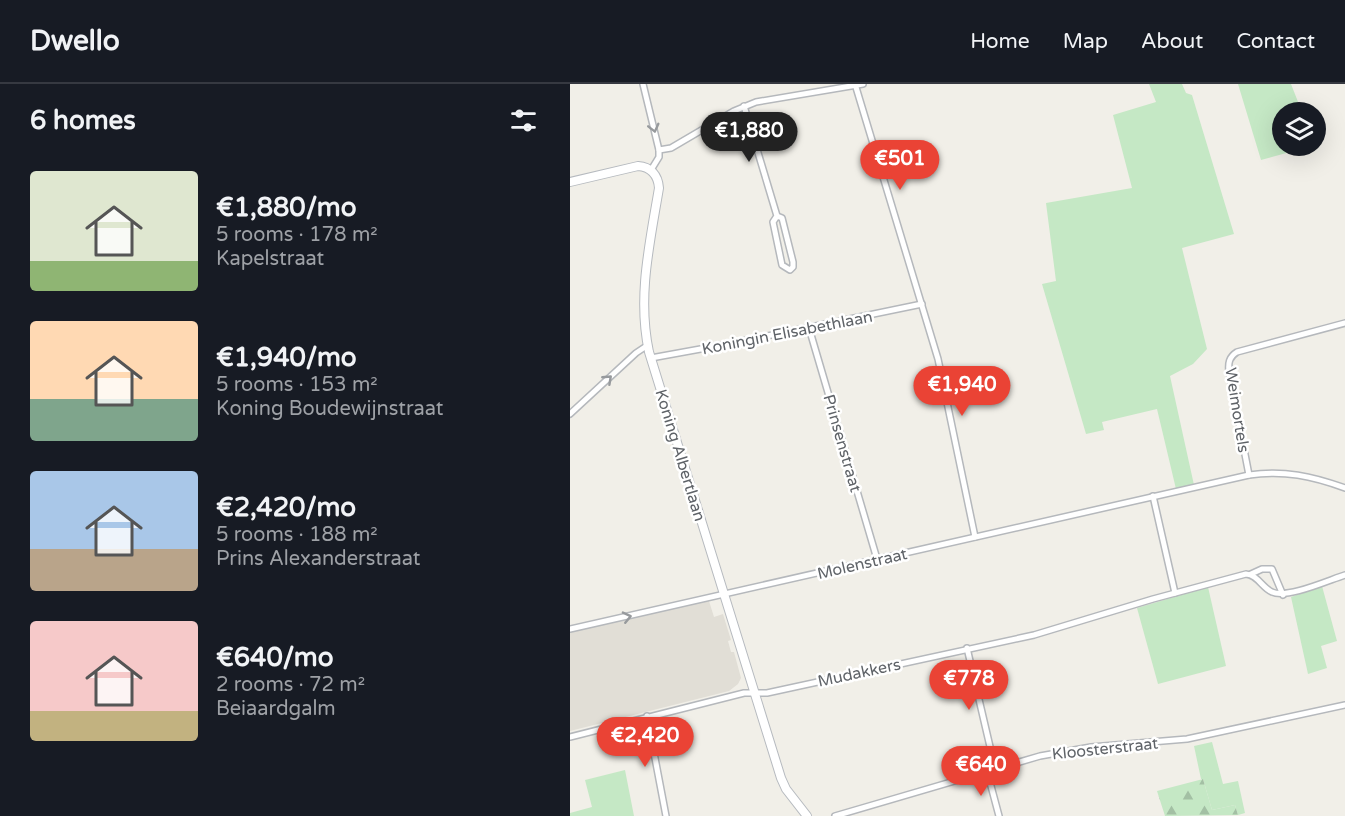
<!DOCTYPE html>
<html lang="en">
<head>
<meta charset="utf-8">
<style>
  body { margin:0; font-family:"Varela Round",sans-serif; background:#20242c; color:#f1f3f6; height:100vh; display:flex; flex-direction:column; font-size:22px; white-space:nowrap }
  * { box-sizing:border-box; margin:0 }
  p { font-size:20px; color:#9ea1a6 }
  .icon { flex:none; width:33px; height:33px; fill:none; stroke:currentColor; stroke-width:2; stroke-linecap:round; stroke-linejoin:round }
  .map { position:relative; flex:1; overflow:hidden }
  .side { display:flex; flex-direction:column; background:#171b24; width:570px }
  .side>* { flex:none }
  .tools { position:absolute; left:702px; top:18px; display:grid; gap:12px }
  .tools a { display:grid; place-items:center; width:54px; height:54px; border-radius:50%; background:#171b24; box-shadow:0 6px 24px #0002; font-size:30px }
  .price { position:absolute; translate:-50% -51px; padding:0 14px; border-radius:21px; background:#ea4335; color:#fff; font-size:20px; line-height:39px; filter:drop-shadow(0 2px 3px #0008) }
  .price::after { content:''; position:absolute; left:50%; top:36px; width:18px; height:14px; margin-left:-9px; background:inherit; clip-path:polygon(0 0,100% 0,50% 100%) }
  .price.on { background:#222; color:#fff }
  ul { padding:0; list-style:none }
  li { display:flex; align-items:center; gap:18px; height:150px; padding:0 30px }
  li span { display:grid; place-items:center; flex:none; width:168px; height:120px; border-radius:6px; color:#555 }
  li>.icon { margin-inline-start:auto }
  span .icon { width:72px; height:72px; fill:#fffc; stroke-width:1 }
  li b { font-size:26px }
  h2 { display:flex; justify-content:space-between; align-items:center; height:72px; padding:0 30px; font-size:26px }
  header { display:flex; align-items:center; gap:36px; box-sizing:border-box; height:84px; padding:0 30px; background:#171b24; border-bottom:2px solid #363941 }
  header strong { font-size:28px }
  nav { display:flex; gap:33px; margin-inline-start:auto; font-size:21px }
  main { display:flex; flex:1; min-height:0 }
  .map>svg:first-child { display:block }
</style>
</head>
<body>
<header>
<strong>Dwello</strong>
<nav><a>Home</a><a>Map</a><a>About</a><a>Contact</a></nav>
</header>
<main>
<section class="side">
<h2>6 homes<svg class="icon" aria-label="filters" viewBox="0 0 24 24"><path d="M4 7h16M4 17h16"/><circle cx="9" cy="7" r="2"/><circle cx="15" cy="17" r="2"/></svg></h2>
<ul>
<li><span style="background:linear-gradient(#dfe7d0 75%,#8fb573 0)"><svg class="icon" aria-label="home" viewBox="0 0 24 24"><path d="M3 11l9-7 9 7M6 9v11h12V9"/></svg></span><div><b>€1,880/mo</b><p>5 rooms · 178 m²</p><p>Kapelstraat</p></div></li>
<li><span style="background:linear-gradient(#ffd9b3 65%,#7fa58c 0)"><svg class="icon" aria-label="home" viewBox="0 0 24 24"><path d="M3 11l9-7 9 7M6 9v11h12V9"/></svg></span><div><b>€1,940/mo</b><p>5 rooms · 153 m²</p><p>Koning Boudewijnstraat</p></div></li>
<li><span style="background:linear-gradient(#a9c7e8 65%,#b9a48a 0)"><svg class="icon" aria-label="home" viewBox="0 0 24 24"><path d="M3 11l9-7 9 7M6 9v11h12V9"/></svg></span><div><b>€2,420/mo</b><p>5 rooms · 188 m²</p><p>Prins Alexanderstraat</p></div></li>
<li><span style="background:linear-gradient(#f6c9c9 75%,#c2b280 0)"><svg class="icon" aria-label="home" viewBox="0 0 24 24"><path d="M3 11l9-7 9 7M6 9v11h12V9"/></svg></span><div><b>€640/mo</b><p>2 rooms · 72 m²</p><p>Beiaardgalm</p></div></li>
</ul>
</section>
<div class="map">
<svg width="775" height="732" viewBox="0 0 775 732">
  <defs>
    <pattern id="forest-firs" width="22" height="20" patternUnits="userSpaceOnUse" patternTransform="scale(1.5)"><rect width="22" height="20" fill="#c5e8c5"/><path d="M5 1l3.5 6h-7zM16 11l3.5 6h-7z" fill="#a3c0a4"/></pattern>
  </defs>
  <rect width="100%" height="100%" fill="#f1efe8"/>
  <polygon fill="#e1ded6" points="139,517 144,533 153,530 161,556 158,557 161,568 164,568 171,594 168,600 159,607 0,647 0,547"/>
  <g fill="#c5e8c5">
    <polygon points="579,0 612,0 616,9 622,11 664,150 612,164 637,265 623,280 600,292 624,401 606,405 587,325 532,338 534,346 516,350 472,200 486,197 476,119 562,104 543,31 586,18"/>
    <polygon points="668,0 721,0 732,28 712,28 712,62 742,62 691,76"/>
    <polygon points="752,502 767,557 751,562 757,584 738,590 721,513"/>
    <polygon points="638,503 656,582 588,600 567,524"/>
    <polygon points="642,658 653,700 668,697 675,729 668,731 665,721 642,726 633,695 631,695 624,662"/>
    <polygon points="55,686 64,732 0,732 0,729 22,723 15,696"/>
  </g>
  <polygon fill="url(#forest-firs)" points="633,695 642,726 665,721 668,731 595,732 587,707"/>
  <g fill="none" stroke-linecap="round" stroke-linejoin="round">
    <defs>
      <g id="minor">
        <polyline points="73,0 89,66 89,73 81,86"/>
        <polyline points="285,0 368,275 405,453"/>
        <polyline points="174,22 207,132 212,134 223,178 223,183 220,186 212,181 203,138 207,132"/>
        <polyline points="89,66 101,64 164,27 186,18 293,0"/>
        <polyline points="239,244 307,475"/>
        <polyline points="81,274 158,260 352,220"/>
        <polyline points="0,330 66,269 78,261"/>
        <path d="M679 391 659 288C658 279 659 273 667 268L775 239"/>
        <polyline points="583,412 605,509"/>
        <polyline points="681,490 692,485 702,485 713,511"/>
        <path d="M0 545 679 391C714 386 742 392 775 404"/>
        <polyline points="397,564 425,684"/>
        <polyline points="77,632 96,732"/>
        <path d="M0 653 174 609H197L464 551 583 515 676 490C688 491 692 504 702 508 717 515 759 496 775 491"/>
        <polyline points="417,687 429,732"/>
        <polyline points="265,732 470,672 521,663 617,655 775,621"/>
      </g>
      <path id="secondary" d="M0 98 68 82C81 83 88 91 89 104 80 158 67 213 79 268L211 694 216 705 237 732"/>
    </defs>
    <use href="#minor" stroke="#b5b8bc" stroke-width="8"/>
    <use href="#secondary" stroke="#b6babf" stroke-width="10"/>
    <use href="#minor" stroke="#fff" stroke-width="5"/>
    <use href="#secondary" stroke="#fff" stroke-width="8"/>
  </g>
  <defs><path id="oneway-chevron" d="M-2-3.5L2.5 0L-2 3.5" fill="none" stroke-width="1.6" stroke-linecap="round" stroke-linejoin="round" transform="scale(1.5)"/></defs>
  <g stroke="#979a9d">
    <use href="#oneway-chevron" transform="translate(84 44) rotate(76)"/>
    <use href="#oneway-chevron" transform="translate(38 295) rotate(-43)"/>
    <use href="#oneway-chevron" transform="translate(57 533) rotate(-13)"/>
  </g>
  <g text-anchor="middle" stroke-width="5" stroke-linejoin="round" paint-order="stroke">
    <g font-size="16" fill="#5f6368" stroke="#fff">
      <text transform="translate(217 248) rotate(-11)" y="6">Koningin Elisabethlaan</text>
      <text transform="translate(668 326) rotate(81)" y="6">Weimortels</text>
      <text transform="translate(273 359) rotate(74)" y="6">Prinsenstraat</text>
      <text transform="translate(111 371) rotate(73)" y="6">Koning Albertlaan</text>
      <text transform="translate(292 479) rotate(-13)" y="6">Molenstraat</text>
      <text transform="translate(289 588) rotate(-12)" y="6">Mudakkers</text>
      <text transform="translate(535 664) rotate(-6)" y="6">Kloosterstraat</text>
    </g>
  </g>
</svg>
<div class="tools">
<a><svg class="icon" aria-label="layers" viewBox="0 0 24 24"><path d="M12 4l9 5-9 5-9-5zM3 14l9 5 9-5"/></svg></a>
</div>
<b class="price on" style="left:179px;top:79px">€1,880</b>
<b class="price" style="left:330px;top:107px">€501</b>
<b class="price" style="left:392px;top:333px">€1,940</b>
<b class="price" style="left:399px;top:627px">€778</b>
<b class="price" style="left:75px;top:684px">€2,420</b>
<b class="price" style="left:411px;top:713px">€640</b>
</div>
</main>
</body>
</html>
